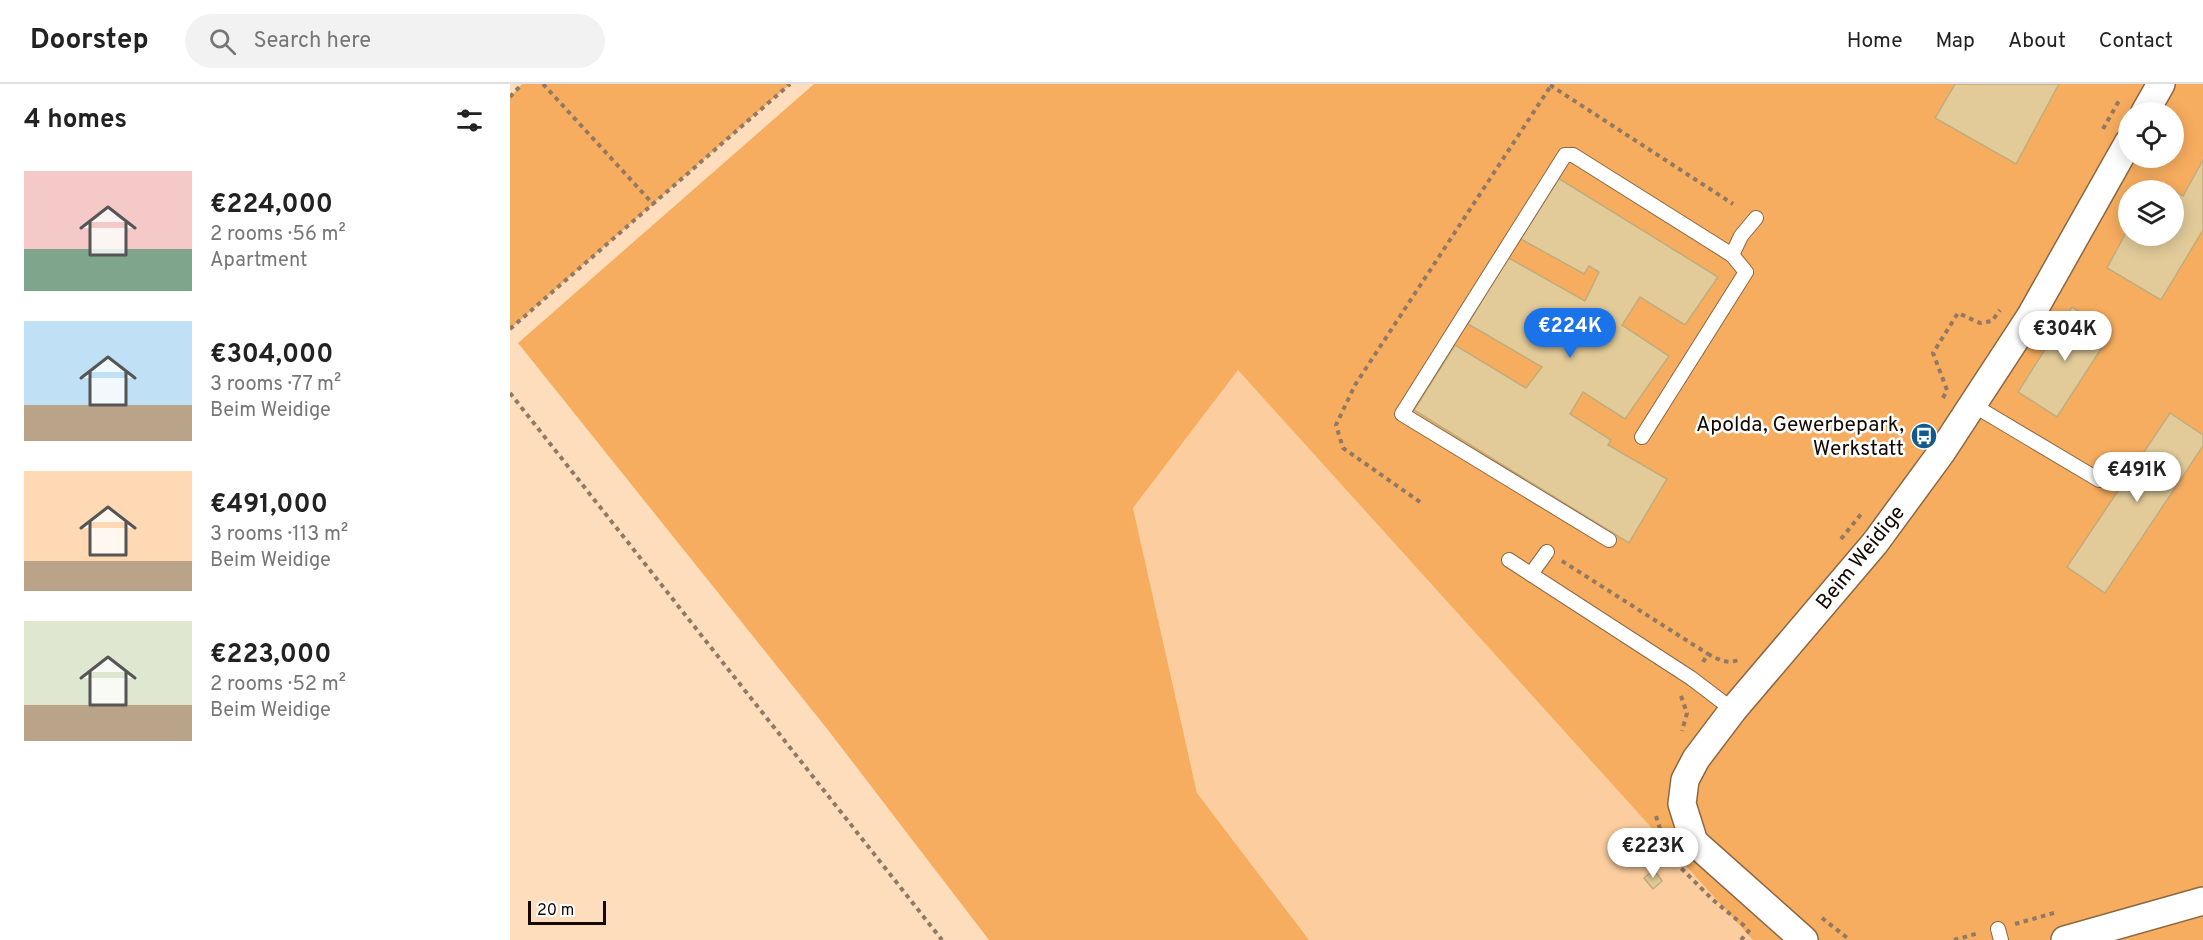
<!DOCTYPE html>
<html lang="en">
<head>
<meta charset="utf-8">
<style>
  body { margin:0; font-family:Overpass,sans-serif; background:#f2f2f2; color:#222; height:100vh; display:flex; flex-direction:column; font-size:22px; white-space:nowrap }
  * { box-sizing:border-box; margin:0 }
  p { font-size:20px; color:#767676 }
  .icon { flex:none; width:33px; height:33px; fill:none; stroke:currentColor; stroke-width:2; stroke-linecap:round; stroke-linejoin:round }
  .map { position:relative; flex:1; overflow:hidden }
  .panel { display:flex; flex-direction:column; background:#fff; width:510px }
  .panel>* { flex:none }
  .tools { position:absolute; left:1608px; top:18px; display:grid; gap:12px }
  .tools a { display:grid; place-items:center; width:66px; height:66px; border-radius:50%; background:#fff; box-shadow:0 3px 15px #0003; font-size:30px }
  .scale { position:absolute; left:18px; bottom:15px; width:78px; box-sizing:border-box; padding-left:6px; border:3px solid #150800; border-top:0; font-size:16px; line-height:21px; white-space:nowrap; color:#150800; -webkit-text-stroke:4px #fff; paint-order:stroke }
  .price { position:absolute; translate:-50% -51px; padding:0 14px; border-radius:21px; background:#fff; color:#222; font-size:20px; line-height:39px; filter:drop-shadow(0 2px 3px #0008) }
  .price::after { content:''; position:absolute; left:50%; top:36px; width:18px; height:14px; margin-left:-9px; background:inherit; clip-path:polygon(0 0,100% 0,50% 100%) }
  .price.current { background:#1a73e8; color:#fff }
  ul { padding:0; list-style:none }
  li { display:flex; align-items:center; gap:18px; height:150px; padding:0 24px }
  li span { display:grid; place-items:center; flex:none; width:168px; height:120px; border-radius:0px; color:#555 }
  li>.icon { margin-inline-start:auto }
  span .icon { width:72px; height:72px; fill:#fffc; stroke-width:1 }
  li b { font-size:26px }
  h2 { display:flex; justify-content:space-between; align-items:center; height:72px; padding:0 24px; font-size:26px }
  header { display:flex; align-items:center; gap:36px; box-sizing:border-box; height:84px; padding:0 30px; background:#fff; border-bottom:2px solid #e0e0e0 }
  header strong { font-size:28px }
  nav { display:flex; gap:33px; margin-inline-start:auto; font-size:21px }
  .search { width:420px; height:54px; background:#f2f2f2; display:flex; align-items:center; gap:15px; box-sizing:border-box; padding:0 21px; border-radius:33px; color:#767676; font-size:22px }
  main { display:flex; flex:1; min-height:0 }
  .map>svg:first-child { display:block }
</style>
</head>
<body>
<header>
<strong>Doorstep</strong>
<div class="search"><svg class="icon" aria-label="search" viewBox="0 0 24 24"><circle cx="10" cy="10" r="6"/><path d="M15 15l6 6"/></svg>Search here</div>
<nav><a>Home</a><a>Map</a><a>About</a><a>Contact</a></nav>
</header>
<main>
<section class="panel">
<h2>4 homes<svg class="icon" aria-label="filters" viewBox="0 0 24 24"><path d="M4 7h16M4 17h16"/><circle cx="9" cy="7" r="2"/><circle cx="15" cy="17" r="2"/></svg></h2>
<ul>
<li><span style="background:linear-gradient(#f6c9c9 65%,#7fa58c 0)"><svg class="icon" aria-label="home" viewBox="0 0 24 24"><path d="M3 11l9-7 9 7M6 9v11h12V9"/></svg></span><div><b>€224,000</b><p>2 rooms · 56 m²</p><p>Apartment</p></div></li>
<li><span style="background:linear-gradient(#bfe0f5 70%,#b9a48a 0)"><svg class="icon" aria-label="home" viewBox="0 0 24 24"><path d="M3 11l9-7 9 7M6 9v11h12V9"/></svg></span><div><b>€304,000</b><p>3 rooms · 77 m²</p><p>Beim Weidige</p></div></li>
<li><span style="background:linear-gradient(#ffd9b3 75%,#b9a48a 0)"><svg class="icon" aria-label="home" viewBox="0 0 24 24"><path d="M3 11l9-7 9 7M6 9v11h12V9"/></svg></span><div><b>€491,000</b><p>3 rooms · 113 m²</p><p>Beim Weidige</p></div></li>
<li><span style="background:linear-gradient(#dfe7d0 70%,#b9a48a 0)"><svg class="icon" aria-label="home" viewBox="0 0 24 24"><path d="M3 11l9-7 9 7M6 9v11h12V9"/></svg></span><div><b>€223,000</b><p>2 rooms · 52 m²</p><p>Beim Weidige</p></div></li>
</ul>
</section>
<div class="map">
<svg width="1693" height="856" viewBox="0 0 1693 856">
  <rect width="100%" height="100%" fill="#feddbd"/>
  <path fill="#fccd9f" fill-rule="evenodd" d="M1693 0V856H799L687 709 623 424 745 263ZM1618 28H1664V74H1618ZM1618 106H1664V152H1618Z"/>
  <g fill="#f7ad5f" fill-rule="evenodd">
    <polygon points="12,0 280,0 0,245 0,13"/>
    <path d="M304 0H1693V856H1243L728 286 623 424 687 709 799 856H479L318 646 8 259ZM1618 28H1664V74H1618ZM1618 106H1664V152H1618Z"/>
  </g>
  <g fill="#e2cb99" stroke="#c2ac7b" stroke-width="1.5">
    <polygon points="1445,0 1549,0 1506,80 1425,34"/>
    <polygon points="1693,76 1693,146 1651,216 1597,184 1618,145 1618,152 1664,152 1664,107 1673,112"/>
    <polygon points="1048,94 1208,193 1175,241 1130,213 1112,241 1159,272 1115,335 1073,308 1060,330 1101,356 1098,361 1157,395 1119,459 904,326 945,261 1016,304 1032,283 958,240 997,173 1075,217 1089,188 1079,182 1074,190 1009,154"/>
    <polygon points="1645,98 1663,106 1640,106"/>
    <polygon points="1562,223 1602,248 1547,333 1508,308"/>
    <polygon points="1660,329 1693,351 1693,362 1595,509 1557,483"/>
    <polygon points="1144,786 1152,797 1143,805 1134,794"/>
  </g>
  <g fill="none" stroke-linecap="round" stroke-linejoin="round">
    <defs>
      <g id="service">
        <polyline points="1463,321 1589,396"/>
        <polyline points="1132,353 1236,188 1222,171 1231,152 1246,134"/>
        <polyline points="1099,456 892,330 1055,71 1063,71 1222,171"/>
        <polyline points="999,476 1181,594 1223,626"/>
        <polyline points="1021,490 1037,468"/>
        <polyline points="1488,845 1491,856"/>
      </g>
      <g id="minor">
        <polyline points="1635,28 1651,0"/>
        <polyline points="1294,856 1184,758 1172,720 1175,696 1186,675 1223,626 1365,459 1431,369 1520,233 1618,59"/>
        <polyline points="1555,856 1693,817"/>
      </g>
    </defs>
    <use href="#service" stroke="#8b6742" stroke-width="16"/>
    <use href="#minor" stroke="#8b6742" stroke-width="30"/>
    <g stroke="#917964" stroke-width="4" stroke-dasharray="4.5 4.5" stroke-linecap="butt">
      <polyline points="33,0 144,121"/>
      <polyline points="1040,1 1223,120"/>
      <polyline points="0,13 12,0"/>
      <polyline points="1593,45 1610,15"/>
      <polyline points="0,245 280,0"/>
      <polyline points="0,309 432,856"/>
      <polyline points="1433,314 1437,306 1423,269 1448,229 1470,239 1482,237 1490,226"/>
      <polyline points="910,418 833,364 826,341 845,301 1042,0"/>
      <polyline points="1331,455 1351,430"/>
      <polyline points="1052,477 1198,570"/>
      <path d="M1193 578 1198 570C1209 576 1219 581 1230 575"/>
      <polyline points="1171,612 1177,629 1172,647"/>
      <polyline points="1146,732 1157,767"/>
      <polyline points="1165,778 1203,816 1237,844"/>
      <polyline points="1312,834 1340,856"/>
      <polyline points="1505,840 1547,828"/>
      <polyline points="1231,856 1242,843"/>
      <polyline points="1444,856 1469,849"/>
    </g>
    <use href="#service" stroke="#fff" stroke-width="14"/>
    <use href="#minor" stroke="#fff" stroke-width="27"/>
  </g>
  <defs>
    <symbol id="bus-disc" viewBox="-11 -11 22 22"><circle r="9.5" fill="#115a8e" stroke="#fff"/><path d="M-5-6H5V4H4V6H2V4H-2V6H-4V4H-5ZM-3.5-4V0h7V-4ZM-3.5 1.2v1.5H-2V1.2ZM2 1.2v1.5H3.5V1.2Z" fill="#fff"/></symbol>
  </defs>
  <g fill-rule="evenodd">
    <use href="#bus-disc" x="1399" y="337" width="30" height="30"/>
  </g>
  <g text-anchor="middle" stroke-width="5" stroke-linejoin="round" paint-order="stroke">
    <g font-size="21" fill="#150800" stroke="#fff" text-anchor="end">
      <text x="1394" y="347">Apolda, Gewerbepark,<tspan x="1394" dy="24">Werkstatt</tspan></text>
    </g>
    <g font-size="21" fill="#150800" stroke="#fff">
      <text transform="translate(1350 473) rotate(-51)" y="7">Beim Weidige</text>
    </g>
  </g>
</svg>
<div class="tools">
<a><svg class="icon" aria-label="locate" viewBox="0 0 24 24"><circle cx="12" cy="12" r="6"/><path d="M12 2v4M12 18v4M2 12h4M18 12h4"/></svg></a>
<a><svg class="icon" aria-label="layers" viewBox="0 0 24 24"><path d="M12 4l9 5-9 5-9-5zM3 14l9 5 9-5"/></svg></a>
</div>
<div class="scale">20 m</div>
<b class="price current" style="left:1060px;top:275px">€224K</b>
<b class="price" style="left:1555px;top:278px">€304K</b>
<b class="price" style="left:1627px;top:419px">€491K</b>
<b class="price" style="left:1143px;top:795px">€223K</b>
</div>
</main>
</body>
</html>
